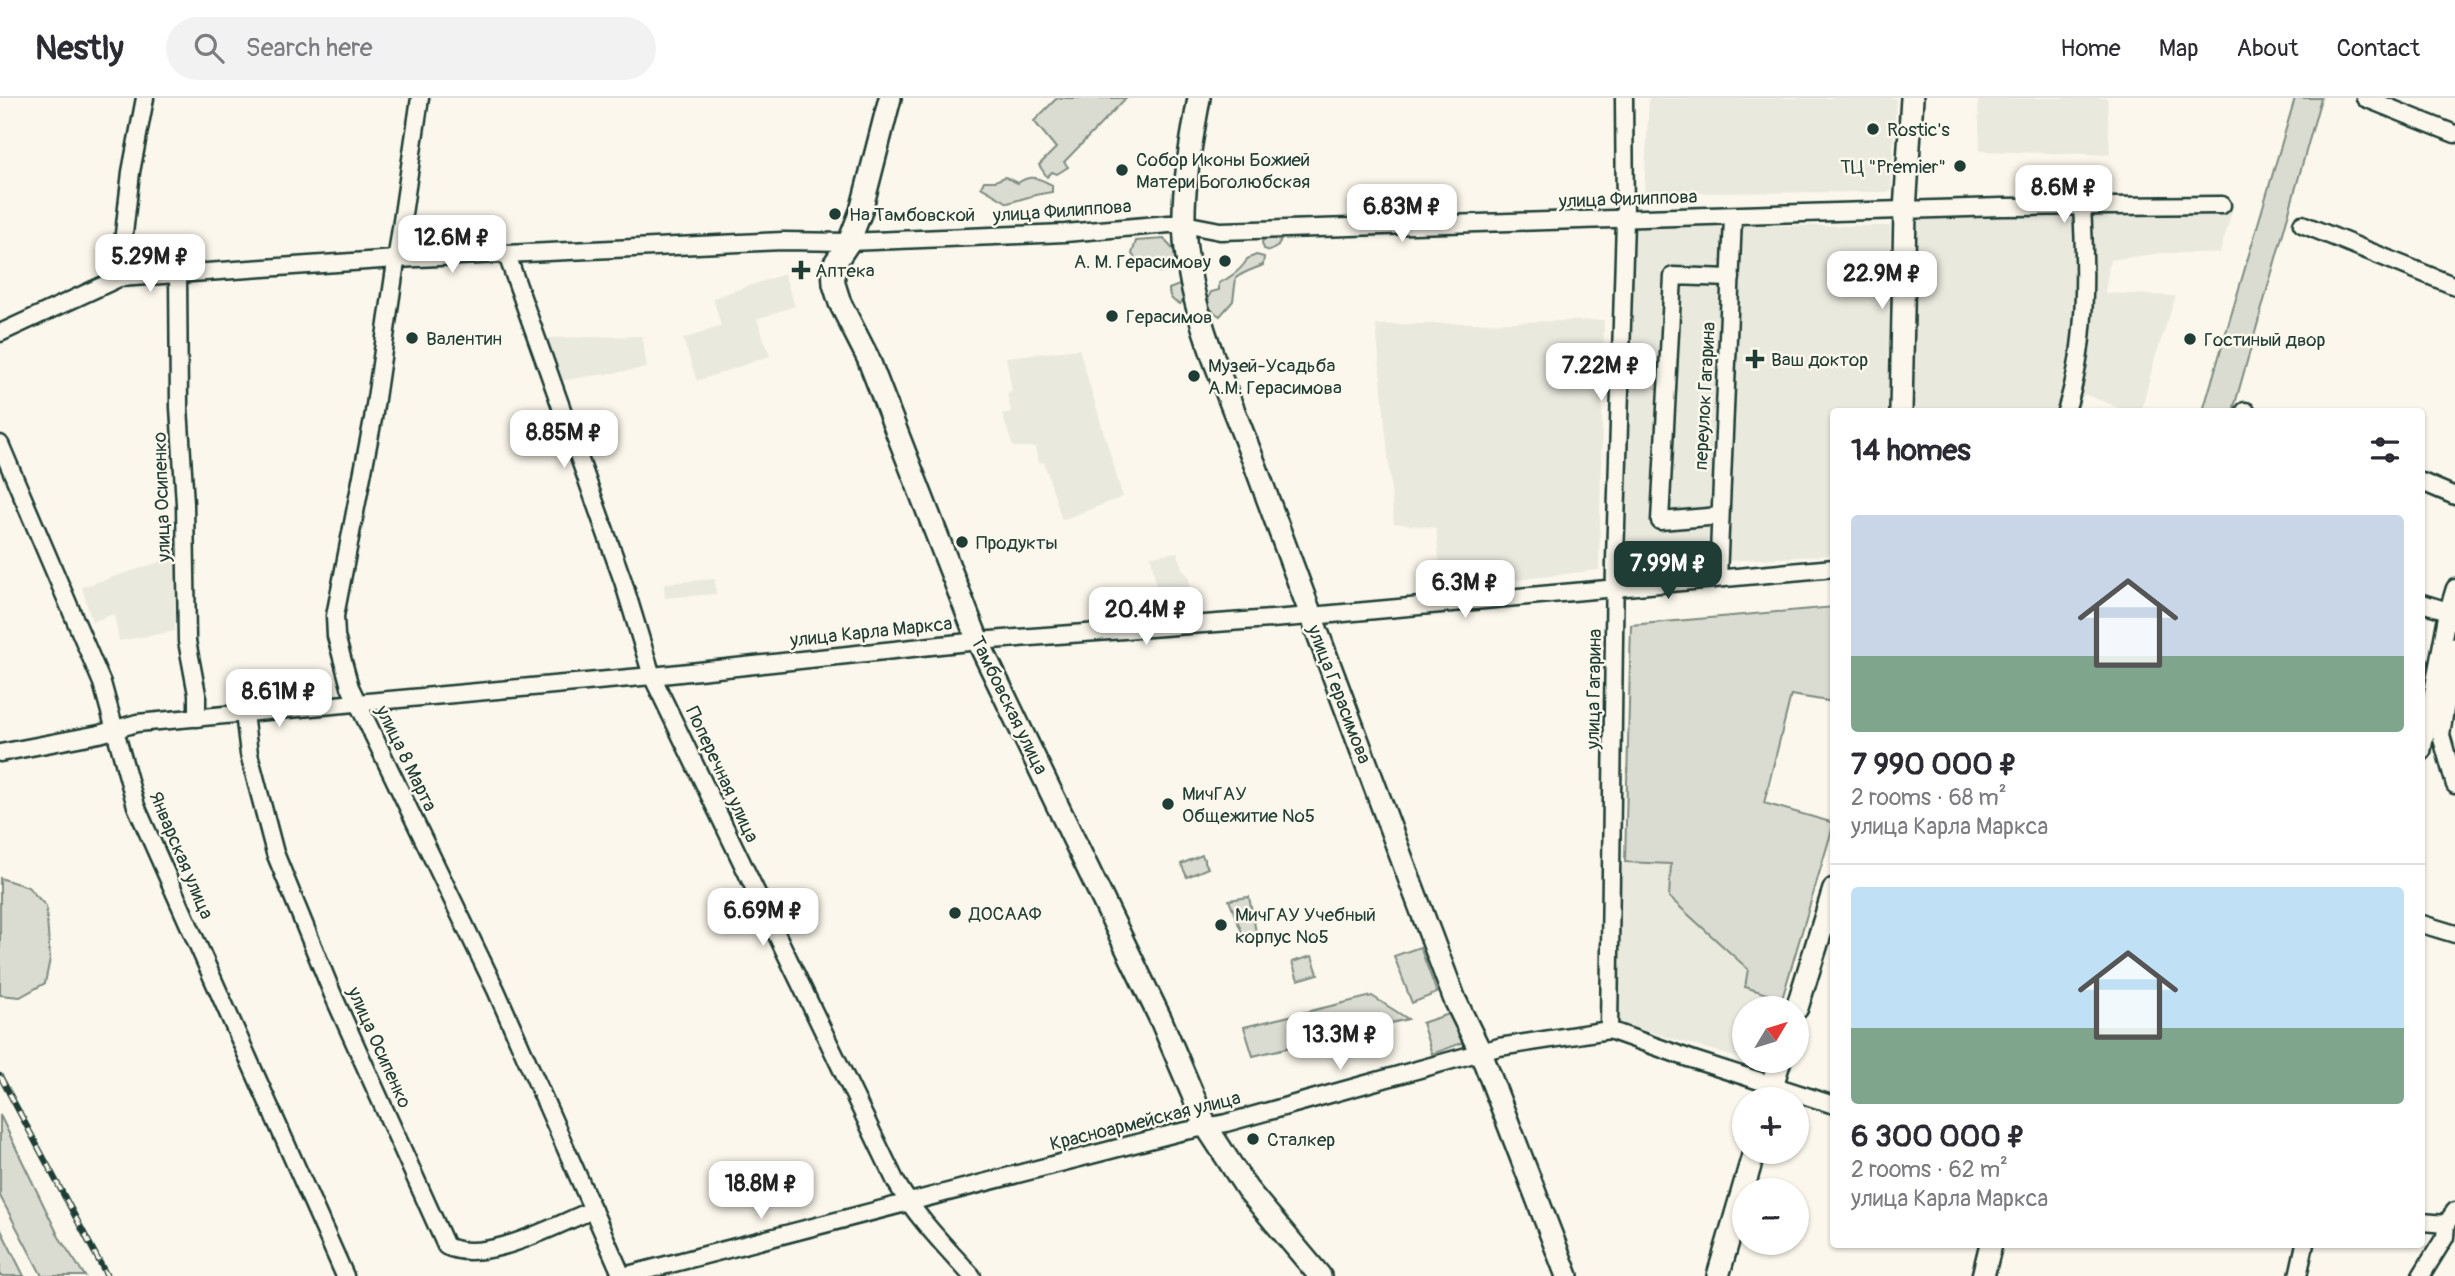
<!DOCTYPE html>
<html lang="en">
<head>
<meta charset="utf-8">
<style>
  body { margin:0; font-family:Pangolin,sans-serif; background:#f2f2f3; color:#2b2b33; height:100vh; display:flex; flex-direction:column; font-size:26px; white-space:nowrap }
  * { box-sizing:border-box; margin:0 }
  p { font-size:23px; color:#7c7c81 }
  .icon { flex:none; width:38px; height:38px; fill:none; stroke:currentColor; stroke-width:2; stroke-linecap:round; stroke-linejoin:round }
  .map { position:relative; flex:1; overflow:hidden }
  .panel { position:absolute; left:1830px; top:310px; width:595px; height:840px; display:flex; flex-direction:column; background:#fff; border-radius:7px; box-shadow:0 2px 5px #0004 }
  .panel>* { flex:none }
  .needle { width:46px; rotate:52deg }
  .controls { position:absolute; left:1732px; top:898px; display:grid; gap:14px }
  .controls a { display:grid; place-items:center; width:77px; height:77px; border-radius:50%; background:#fff; box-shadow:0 2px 5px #0004; font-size:35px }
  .price { position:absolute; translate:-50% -60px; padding:0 16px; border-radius:14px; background:#fff; color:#222; font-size:23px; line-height:46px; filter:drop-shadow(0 2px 4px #0008) }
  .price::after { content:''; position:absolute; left:50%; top:42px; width:21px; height:16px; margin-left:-10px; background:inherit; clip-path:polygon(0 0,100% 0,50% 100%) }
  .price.on { background:#1f3d34; color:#fff }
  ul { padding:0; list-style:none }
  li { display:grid; align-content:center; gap:14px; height:371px; padding:0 21px }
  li+li { border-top:2px solid #e1e1e2 }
  li span { display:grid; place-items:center; height:217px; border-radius:7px; color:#555 }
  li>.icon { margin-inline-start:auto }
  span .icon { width:126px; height:126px; fill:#fffc; stroke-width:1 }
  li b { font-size:30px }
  h2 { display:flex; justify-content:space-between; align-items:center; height:84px; padding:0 21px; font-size:30px }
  header { display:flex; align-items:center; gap:42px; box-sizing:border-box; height:98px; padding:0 35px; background:#fff; border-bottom:2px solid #e1e1e2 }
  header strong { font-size:33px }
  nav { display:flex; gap:38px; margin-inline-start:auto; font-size:24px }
  .search { width:490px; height:63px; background:#f2f2f3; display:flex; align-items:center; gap:18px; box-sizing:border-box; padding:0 24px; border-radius:38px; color:#7c7c81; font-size:26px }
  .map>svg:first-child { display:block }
</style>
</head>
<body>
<header>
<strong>Nestly</strong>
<div class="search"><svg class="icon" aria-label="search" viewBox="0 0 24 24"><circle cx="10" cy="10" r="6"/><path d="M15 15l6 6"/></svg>Search here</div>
<nav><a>Home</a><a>Map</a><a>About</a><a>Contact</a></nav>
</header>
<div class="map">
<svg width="2455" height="1178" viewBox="0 0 2455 1178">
  <rect width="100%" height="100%" fill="#fbf7ec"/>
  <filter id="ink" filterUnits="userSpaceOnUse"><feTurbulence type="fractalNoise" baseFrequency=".0143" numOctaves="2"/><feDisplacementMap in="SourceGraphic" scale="14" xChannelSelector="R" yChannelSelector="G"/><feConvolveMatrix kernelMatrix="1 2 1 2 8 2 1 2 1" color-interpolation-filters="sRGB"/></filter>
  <g filter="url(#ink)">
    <g fill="#eae9de">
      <polygon points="1649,0 1896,0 1891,94 1644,95"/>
      <polygon points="1978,0 2107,0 2110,57 1980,53"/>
      <polygon points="2234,107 2220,155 2162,155 2110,162 2105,195 2176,198 2155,260 2141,313 2127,313 2084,296 2077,313 1907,313 1915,113"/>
      <polygon points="1630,127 1890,128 1888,313 1834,313 1834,457 1618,469"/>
      <polygon points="784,176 795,208 757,221 770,258 697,283 683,241 721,228 713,200"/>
      <polygon points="1604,222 1599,472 1442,491 1436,430 1394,425 1376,227"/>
      <polygon points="642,238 647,270 558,283 544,240"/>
      <polygon points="1079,251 1123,399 1062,422 1044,364 1038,365 1035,349 1013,349 1002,316 1011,314 1007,296 1012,293 1006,259"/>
      <polygon points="1177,454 1183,472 1189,478 1192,507 1160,512 1151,458"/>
      <polygon points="172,460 176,466 175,533 119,543 114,516 92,524 82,489"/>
      <polygon points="715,481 716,496 665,500 664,485"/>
      <polygon points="1625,764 1671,765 1669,799 1748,871 1745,889 1782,901 1779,910 1745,910 1745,962 1616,924 1622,804 1618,790 1619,772"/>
    </g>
    <g fill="#dbdcd1" stroke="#7d8c82" stroke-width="2">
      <polygon points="1057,0 1126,0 1064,64 1068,69 1057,76 1052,74 1047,79 1039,67 1056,50 1034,23"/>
      <polygon points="2295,0 2321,0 2233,313 2203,313"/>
      <path d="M1005 79 1018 85C1031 76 1039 80 1052 87V94L1035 97 1008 105 981 89 984 83H995Z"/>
      <polygon points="1275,136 1281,141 1278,148 1270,153 1264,151 1262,145 1264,138"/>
      <polygon points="1164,141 1177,156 1177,167 1172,174 1160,174 1154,165 1138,164 1132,156 1136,143"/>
      <path d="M1256 157 1264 159 1263 167C1254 171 1243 174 1236 180L1233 203 1220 218C1209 212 1205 205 1211 194L1219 192V185C1228 181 1243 171 1247 161Z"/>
      <path d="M1179 187 1185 191 1186 200 1180 206C1172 203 1169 199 1169 191Z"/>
      <polygon points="1834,509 1834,604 1791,597 1764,705 1834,725 1782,901 1745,889 1748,871 1669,799 1671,766 1625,764 1631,527"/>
      <polygon points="1202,757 1208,770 1187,779 1181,766"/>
      <polygon points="0,780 28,789 46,808 50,861 45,885 20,899 0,897"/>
      <polygon points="1249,799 1257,839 1245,842 1229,802"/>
      <polygon points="1420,849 1437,895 1412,905 1394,858"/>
      <polygon points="1312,858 1318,876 1298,882 1292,864"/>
      <polygon points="1372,898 1408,921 1253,958 1244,929"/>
      <polygon points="1452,915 1462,945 1432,956 1422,925"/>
      <polygon points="0,1017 59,1139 85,1178 42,1178 0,1098"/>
      <polygon points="0,1130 24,1178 0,1178"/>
    </g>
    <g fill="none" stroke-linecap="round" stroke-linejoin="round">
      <defs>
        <g id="minor">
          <polyline points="420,0 373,321 335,518 336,538 350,589 496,892 622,1178"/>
          <polyline points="2365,0 2455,36"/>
          <polyline points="2302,126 2455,188"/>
          <path d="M507 157 623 483 652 578 896 1084C916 1119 945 1148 972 1178"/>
          <polyline points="178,176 179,309 185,406 187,543 197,596 197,620"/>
          <polyline points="119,180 131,74 145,0"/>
          <polyline points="0,235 119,180 396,161 783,143 849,144 1065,135 1169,126 1184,126 1220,133 2001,109 2222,107"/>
          <path d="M2066 313C2087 248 2086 177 2082 109"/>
          <polyline points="2245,313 2246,313"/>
          <polyline points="0,346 102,585 136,708 345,1178"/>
          <polyline points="2422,384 2455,398"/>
          <polyline points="1720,418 1660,423 1673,178 1731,180"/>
          <polyline points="1718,480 1733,119"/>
          <polyline points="2422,505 2448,513"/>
          <polyline points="2455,548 2441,637 2455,687"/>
          <path d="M244 615 249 656 275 755 333 897 446 1148C485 1167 555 1127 593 1112"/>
          <polyline points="2422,654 2448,513 2455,490"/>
          <polyline points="0,655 99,636 137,625 652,578 978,543 1311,518 1834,470"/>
          <polyline points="2422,826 2455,836"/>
          <polyline points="1609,932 1615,462 1625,122 1624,0"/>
          <polyline points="2422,1124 2446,1126"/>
          <polyline points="624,1178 1176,1035 1226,1025 1499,949 1609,932 1691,961 1834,1007"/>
          <polyline points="2298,1178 2305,1146"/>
          <polyline points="2421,1178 2445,1139 2446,1126 2455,1113"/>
        </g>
        <g id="major">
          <polyline points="890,0 861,113 849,144 833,168 834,186 840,205 868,260 978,543 1161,922 1206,1028 1247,1091 1320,1178"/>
          <path d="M1199 0C1192 41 1183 84 1184 126 1187 217 1231 299 1261 383 1324 556 1390 729 1455 902L1481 955 1567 1178"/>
          <polyline points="1901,313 1905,113 1912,0"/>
          <polyline points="1797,910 1834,791"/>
          <polyline points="1768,1001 1780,962"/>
          <polyline points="1718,1178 1754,1054"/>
          <polyline points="1983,1178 1991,1146"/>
        </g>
      </defs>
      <use href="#minor" stroke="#1f3d34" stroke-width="21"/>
      <use href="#major" stroke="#1f3d34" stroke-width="26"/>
      <use href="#minor" stroke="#fbf7ec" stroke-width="16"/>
      <use href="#major" stroke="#fbf7ec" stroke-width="21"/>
      <defs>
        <polyline id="rail" points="0,978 107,1178"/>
      </defs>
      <use href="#rail" stroke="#1f3d34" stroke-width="6"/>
      <use href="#rail" stroke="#fbf7ec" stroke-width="3.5" stroke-dasharray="10" stroke-linecap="butt"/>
    </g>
  </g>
  <g fill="#1f3d34" stroke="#fbf7ec" stroke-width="2.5">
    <circle cx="1873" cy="31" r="7"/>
    <circle cx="1960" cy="68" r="7"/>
    <circle cx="1122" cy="72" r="7"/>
    <circle cx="835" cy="116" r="7"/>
    <circle cx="1225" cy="163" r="7"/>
    <path d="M797.5 161.5h7v7h7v7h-7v7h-7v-7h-7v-7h7z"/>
    <circle cx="1112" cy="218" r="7"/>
    <circle cx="412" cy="240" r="7"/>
    <circle cx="2190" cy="241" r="7"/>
    <path d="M1751.5 250.5h7v7h7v7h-7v7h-7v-7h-7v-7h7z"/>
    <circle cx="1194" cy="278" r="7"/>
    <circle cx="962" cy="444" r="7"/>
    <circle cx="1168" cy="706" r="7"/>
    <circle cx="955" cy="815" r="7"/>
    <circle cx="1221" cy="827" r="7"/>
    <circle cx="1253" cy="1041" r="7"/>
  </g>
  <g text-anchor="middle" stroke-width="5" stroke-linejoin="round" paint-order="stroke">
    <g font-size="19" fill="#1f3d34" stroke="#fbf7ec" text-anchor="start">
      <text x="1887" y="38">Rostic's</text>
      <text x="1136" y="68">Собор Иконы Божией<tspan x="1136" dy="22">Матери Боголюбская</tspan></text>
      <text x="1946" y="75" text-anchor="end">ТЦ "Premier"</text>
      <text x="849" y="123">На Тамбовской</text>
      <text x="1211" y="170" text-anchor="end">А. М. Герасимову</text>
      <text x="815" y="179">Аптека</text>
      <text x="1126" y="225">Герасимов</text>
      <text x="426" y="247">Валентин</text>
      <text x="2204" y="248">Гостиный двор</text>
      <text x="1771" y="268">Ваш доктор</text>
      <text x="1208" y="274">Музей-Усадьба<tspan x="1208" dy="22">А.М. Герасимова</tspan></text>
      <text x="976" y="451">Продукты</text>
      <text x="1182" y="702">МичГАУ<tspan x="1182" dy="22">Общежитие №5</tspan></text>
      <text x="969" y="822">ДОСААФ</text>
      <text x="1235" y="823">МичГАУ Учебный<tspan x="1235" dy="22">корпус №5</tspan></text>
      <text x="1267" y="1048">Сталкер</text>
    </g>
    <g font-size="19" fill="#1f3d34" stroke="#fbf7ec">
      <text transform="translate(1628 100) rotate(-2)" y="7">улица Филиппова</text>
      <text transform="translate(1062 112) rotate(-4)" y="7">улица Филиппова</text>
      <text transform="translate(1704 298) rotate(-87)" y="7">переулок Гагарина</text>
      <text transform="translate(161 399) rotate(-92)" y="7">улица Осипенко</text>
      <text transform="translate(871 533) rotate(-6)" y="7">улица Карла Маркса</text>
      <text transform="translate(1593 591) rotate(-89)" y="7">улица Гагарина</text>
      <text transform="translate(1340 596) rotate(69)" y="7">улица Герасимова</text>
      <text transform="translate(1010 607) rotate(64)" y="7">Тамбовская улица</text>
      <text transform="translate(407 660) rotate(64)" y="7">улица 8 Марта</text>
      <text transform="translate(723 676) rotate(65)" y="7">Поперечная улица</text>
      <text transform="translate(182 757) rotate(67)" y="7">Январская улица</text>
      <text transform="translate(380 949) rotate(66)" y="7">улица Осипенко</text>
      <text transform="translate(1145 1022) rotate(-14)" y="7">Красноармейская улица</text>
    </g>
  </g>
</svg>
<div class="controls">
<a><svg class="needle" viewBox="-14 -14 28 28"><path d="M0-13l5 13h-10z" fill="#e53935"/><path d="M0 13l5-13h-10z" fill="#7c7c81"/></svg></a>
<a>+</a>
<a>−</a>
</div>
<b class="price" style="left:2064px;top:127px">8.6M ₽</b>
<b class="price" style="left:1402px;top:146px">6.83M ₽</b>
<b class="price" style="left:452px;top:177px">12.6M ₽</b>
<b class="price" style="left:150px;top:196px">5.29M ₽</b>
<b class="price" style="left:1882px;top:213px">22.9M ₽</b>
<b class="price" style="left:1601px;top:305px">7.22M ₽</b>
<b class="price" style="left:564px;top:372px">8.85M ₽</b>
<b class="price on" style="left:1668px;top:503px">7.99M ₽</b>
<b class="price" style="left:1465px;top:522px">6.3M ₽</b>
<b class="price" style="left:1146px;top:549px">20.4M ₽</b>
<b class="price" style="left:279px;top:631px">8.61M ₽</b>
<b class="price" style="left:763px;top:850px">6.69M ₽</b>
<b class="price" style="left:1340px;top:974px">13.3M ₽</b>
<b class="price" style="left:761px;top:1123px">18.8M ₽</b>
<section class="panel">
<h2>14 homes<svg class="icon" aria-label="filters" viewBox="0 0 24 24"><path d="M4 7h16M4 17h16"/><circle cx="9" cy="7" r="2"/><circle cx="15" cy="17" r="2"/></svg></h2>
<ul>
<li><span style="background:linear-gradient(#c9d6e8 65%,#7fa58c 0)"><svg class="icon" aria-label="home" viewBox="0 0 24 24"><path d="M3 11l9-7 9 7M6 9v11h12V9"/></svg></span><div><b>7 990 000 ₽</b><p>2 rooms · 68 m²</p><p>улица Карла Маркса</p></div></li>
<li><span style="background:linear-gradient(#bfe0f5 65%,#7fa58c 0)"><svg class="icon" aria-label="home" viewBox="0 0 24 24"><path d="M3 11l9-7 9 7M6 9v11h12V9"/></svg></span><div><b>6 300 000 ₽</b><p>2 rooms · 62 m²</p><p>улица Карла Маркса</p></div></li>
</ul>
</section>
</div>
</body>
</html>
